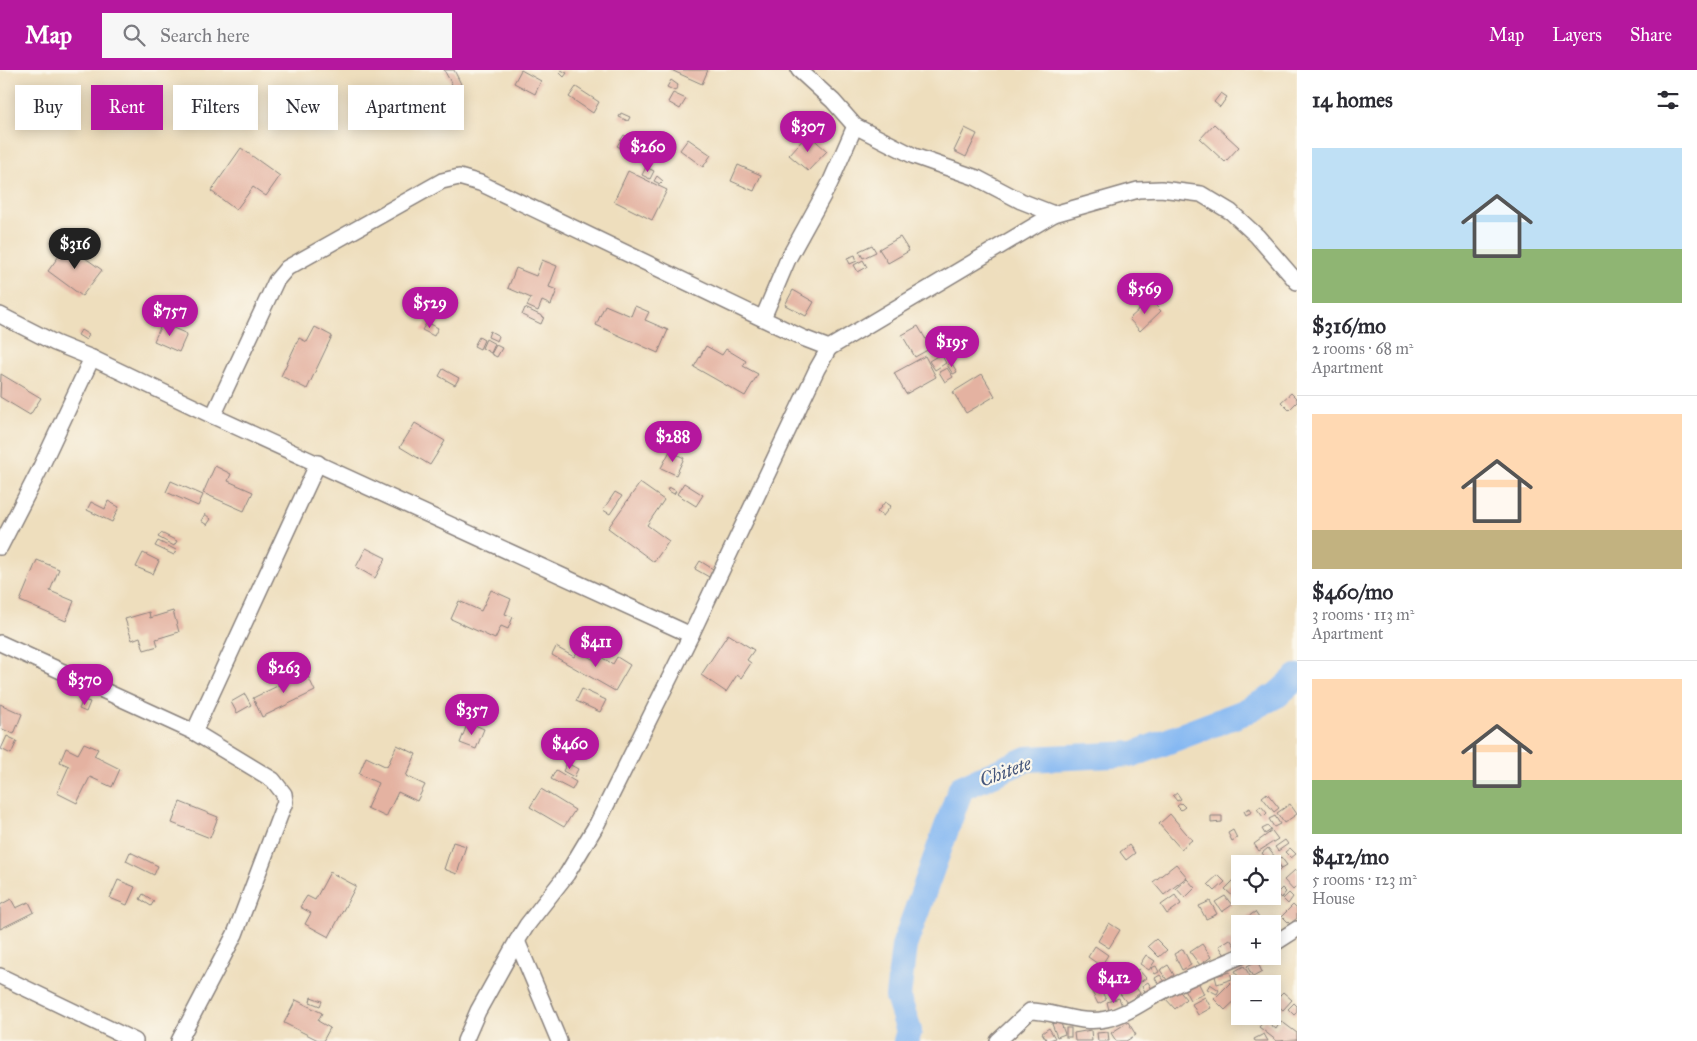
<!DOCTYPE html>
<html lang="en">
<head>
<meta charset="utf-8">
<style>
  body { margin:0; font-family:"IM FELL Great Primer",serif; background:#f7f7f7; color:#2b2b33; height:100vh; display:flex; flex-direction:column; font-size:19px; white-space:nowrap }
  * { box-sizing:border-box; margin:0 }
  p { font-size:16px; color:#7c7c81 }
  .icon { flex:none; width:28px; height:28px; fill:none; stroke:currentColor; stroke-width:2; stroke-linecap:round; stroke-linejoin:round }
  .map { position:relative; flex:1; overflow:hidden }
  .details { display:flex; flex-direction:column; background:#fff; width:400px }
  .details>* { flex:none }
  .top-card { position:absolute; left:15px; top:15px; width:475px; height:45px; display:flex; gap:10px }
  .buttons { position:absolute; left:1231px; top:785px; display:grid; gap:10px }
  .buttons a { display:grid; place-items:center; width:50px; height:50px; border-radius:0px; background:#fff; box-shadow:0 2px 12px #0003; font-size:25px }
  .price { position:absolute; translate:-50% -42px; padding:0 11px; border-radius:18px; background:#b5179e; color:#fff; font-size:16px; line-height:32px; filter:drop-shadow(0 1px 2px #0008) }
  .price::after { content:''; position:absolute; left:50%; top:30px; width:15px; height:11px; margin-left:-8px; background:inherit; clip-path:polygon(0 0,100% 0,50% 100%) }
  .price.selected { background:#222; color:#fff }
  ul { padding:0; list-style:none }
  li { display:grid; align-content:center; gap:10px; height:265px; padding:0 15px }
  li+li { border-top:1px solid #e1e1e2 }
  li span { display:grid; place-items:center; height:155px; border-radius:0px; color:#555 }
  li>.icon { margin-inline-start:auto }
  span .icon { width:90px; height:90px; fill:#fffc; stroke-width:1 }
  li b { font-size:21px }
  h2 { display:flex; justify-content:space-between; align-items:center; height:60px; padding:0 15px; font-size:21px }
  .pill { padding:0 18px; border-radius:0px; background:#fff; box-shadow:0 2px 12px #0003; font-size:18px; line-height:45px }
  .pill.selected { background:#b5179e; color:#fff }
  header { display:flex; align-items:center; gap:30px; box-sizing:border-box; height:70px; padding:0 25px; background:#b5179e; color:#fff }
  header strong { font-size:24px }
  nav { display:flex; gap:28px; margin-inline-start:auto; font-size:18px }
  .search { width:350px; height:45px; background:#f7f7f7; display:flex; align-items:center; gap:12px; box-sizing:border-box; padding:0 18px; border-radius:0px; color:#7c7c81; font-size:19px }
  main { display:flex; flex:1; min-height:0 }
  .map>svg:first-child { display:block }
</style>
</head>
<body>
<header>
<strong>Map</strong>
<div class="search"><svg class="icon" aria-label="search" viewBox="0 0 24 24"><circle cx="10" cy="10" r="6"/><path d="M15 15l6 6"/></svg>Search here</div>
<nav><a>Map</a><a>Layers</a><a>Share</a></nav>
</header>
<main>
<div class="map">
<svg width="1297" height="971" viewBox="0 0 1297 971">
  <rect width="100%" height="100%" fill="#fbf7ec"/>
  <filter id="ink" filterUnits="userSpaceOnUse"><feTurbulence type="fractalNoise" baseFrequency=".02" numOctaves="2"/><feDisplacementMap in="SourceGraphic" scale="10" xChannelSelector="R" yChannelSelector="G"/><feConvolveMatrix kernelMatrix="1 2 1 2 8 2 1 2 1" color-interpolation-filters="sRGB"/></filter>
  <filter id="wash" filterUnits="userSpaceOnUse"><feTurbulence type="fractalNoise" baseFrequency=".0096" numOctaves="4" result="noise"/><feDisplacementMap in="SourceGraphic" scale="20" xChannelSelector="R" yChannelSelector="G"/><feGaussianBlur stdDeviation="1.12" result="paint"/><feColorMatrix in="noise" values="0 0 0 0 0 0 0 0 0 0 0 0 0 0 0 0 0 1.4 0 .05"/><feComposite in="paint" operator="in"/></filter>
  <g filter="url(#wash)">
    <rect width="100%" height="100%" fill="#eedebd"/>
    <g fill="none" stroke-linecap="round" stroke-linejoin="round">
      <polyline stroke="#85b8f2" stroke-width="26" points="906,971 909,961 898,927 904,876 961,718 1027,689 1134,684 1242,643 1277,625 1297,607"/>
    </g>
    <g id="blocks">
      <g fill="#e4b2a1">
        <polygon points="444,0 454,0 461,14 454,18"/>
        <polygon points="521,0 541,11 535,24 514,13"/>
        <polygon points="561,0 567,3 564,7 559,2"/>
        <polygon points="671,0 708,0 702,14"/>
        <polygon points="671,10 678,15 675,21 667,17"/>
        <polygon points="576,17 599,32 593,43 569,27"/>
        <polygon points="673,23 686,29 680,39 668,32"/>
        <polygon points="1221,23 1227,27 1220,37 1214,32"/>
        <polygon points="621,43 630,47 628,51 619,47"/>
        <polygon points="1214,54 1239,77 1225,92 1200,69"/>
        <polygon points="965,58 977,64 966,87 954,81"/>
        <polygon points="808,64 827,81 808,101 789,85"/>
        <polygon points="624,65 629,68 623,79 617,76"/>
        <polygon points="688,69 711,85 703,97 680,80"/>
        <polygon points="241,78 280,106 266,126 253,117 236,140 211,121"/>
        <polygon points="738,95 761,105 754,121 731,111"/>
        <polygon points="646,97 654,101 650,109 642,105"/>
        <polygon points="628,101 667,120 652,150 614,131"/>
        <polygon points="657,106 663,111 660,114 654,111"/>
        <polygon points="900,167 909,181 888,193 879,179"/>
        <polygon points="67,175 102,200 82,226 48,201"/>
        <polygon points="872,175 876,182 863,188 859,181"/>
        <polygon points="855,185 857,191 850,194 847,188"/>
        <polygon points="542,190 557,196 549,217 557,220 551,235 542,231 538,241 527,236 531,228 508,218 516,198 536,206"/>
        <polygon points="863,190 867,197 858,202 854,195"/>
        <polygon points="793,220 814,232 806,246 785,235"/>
        <polygon points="1150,230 1161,241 1140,261 1129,249"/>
        <polygon points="605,235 631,246 635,236 649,242 645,250 668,260 658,283 596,255"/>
        <polygon points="525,238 544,247 541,254 522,245"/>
        <polygon points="427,252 438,258 434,266 422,260"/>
        <polygon points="162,253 187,264 179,282 154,271"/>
        <polygon points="918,256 931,278 915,287 902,265"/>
        <polygon points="315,257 332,266 307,319 281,306 299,268 307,272"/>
        <polygon points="81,260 89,265 86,270 78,265"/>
        <polygon points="490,261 499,266 497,271 488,267"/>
        <polygon points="479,267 484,270 480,279 474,276"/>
        <polygon points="486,269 495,274 491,283 482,278"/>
        <polygon points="496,275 502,278 497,287 491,284"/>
        <polygon points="706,276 722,285 726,279 746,291 743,296 758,304 745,326 694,297"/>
        <polygon points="941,284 946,293 935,300 929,291"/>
        <polygon points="925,286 936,307 906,324 894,303"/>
        <polygon points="951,292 957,302 953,304 947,295"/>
        <polygon points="947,298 953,307 945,312 939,302"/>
        <polygon points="443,299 459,308 455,315 439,306"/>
        <polygon points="1,304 41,328 30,345 0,327"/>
        <polygon points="982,304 995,326 966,343 953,322"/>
        <polygon points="1291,323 1297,329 1297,332 1289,340 1281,332"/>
        <polygon points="415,353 445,371 430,395 400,377"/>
        <polygon points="670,381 684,388 676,405 661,398"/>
        <polygon points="215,396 231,404 228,411 253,422 244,441 203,423"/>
        <polygon points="171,411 203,425 198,436 166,422"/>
        <polygon points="640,413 664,430 647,455 669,471 654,492 608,458"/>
        <polygon points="684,413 703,425 696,436 677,424"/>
        <polygon points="669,417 676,421 674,424 667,420"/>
        <polygon points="615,422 622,426 610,444 603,440"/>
        <polygon points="108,431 119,437 112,452 87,440 91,432 105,439"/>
        <polygon points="885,432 891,436 883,446 877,442"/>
        <polygon points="205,444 211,449 207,455 201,451"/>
        <polygon points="161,463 177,471 174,476 158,467"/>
        <polygon points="158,471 176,480 174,485 155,476"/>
        <polygon points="366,478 386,488 375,508 356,497"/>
        <polygon points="143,483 159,491 153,504 136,497"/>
        <polygon points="37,490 59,499 50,521 74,531 66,551 20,531"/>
        <polygon points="700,491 713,499 709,507 695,499"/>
        <polygon points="491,520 511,529 505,544 513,547 508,559 501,556 495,569 451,549 459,531 481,541"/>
        <polygon points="173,541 179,562 156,569 158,576 144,580 140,567 132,570 125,549 149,542 150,548"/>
        <polygon points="728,564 754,580 747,590 751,593 741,608 737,605 726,622 701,605"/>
        <polygon points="556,577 574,587 578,581 596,591 599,586 613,594 617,587 630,595 615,621 552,585"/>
        <polygon points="306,602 315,621 262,647 253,628"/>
        <polygon points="582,619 606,630 600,642 576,631"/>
        <polygon points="245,624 251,635 237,643 231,632"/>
        <polygon points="83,630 90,632 86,642 79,639"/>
        <polygon points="0,634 22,644 14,664 0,658"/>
        <polygon points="468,652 484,659 476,679 460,673"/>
        <polygon points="7,666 17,671 11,684 1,679"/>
        <polygon points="84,673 98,679 94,686 120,699 112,717 90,707 77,733 57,723 69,696 60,692 66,678 78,684"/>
        <polygon points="397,675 416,684 406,706 425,715 417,731 398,722 386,747 367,738 378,713 359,704 366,687 387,697"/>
        <polygon points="567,693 578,699 574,707 563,701"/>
        <polygon points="556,700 576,712 572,720 551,709"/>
        <polygon points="541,719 575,740 564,757 530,737"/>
        <polygon points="1177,723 1181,729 1177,731 1173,726"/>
        <polygon points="1267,723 1279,738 1274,742 1262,727"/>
        <polygon points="180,732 218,747 210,768 172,753"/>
        <polygon points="1181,733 1185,737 1181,740 1177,736"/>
        <polygon points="1290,734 1297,744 1284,753 1277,743"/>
        <polygon points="1261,736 1267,743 1263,747 1257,739"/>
        <polygon points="1250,738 1252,742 1246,745 1244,741"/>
        <polygon points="1170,744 1192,770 1181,779 1159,754"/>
        <polygon points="1211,746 1222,746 1222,752 1211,753"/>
        <polygon points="1275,746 1280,754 1274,757 1269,749"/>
        <polygon points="1268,756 1271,760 1265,764 1262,759"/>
        <polygon points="1233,760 1237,768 1232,771 1228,763"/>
        <polygon points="1272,761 1278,769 1259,781 1254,774"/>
        <polygon points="1285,770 1288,774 1278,781 1275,777"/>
        <polygon points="453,772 466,776 457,804 444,799"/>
        <polygon points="1129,775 1135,783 1126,790 1120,782"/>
        <polygon points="1268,778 1275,787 1269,792 1262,783"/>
        <polygon points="1290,778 1296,784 1291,788 1285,782"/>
        <polygon points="130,782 158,796 154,805 126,791"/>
        <polygon points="1281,787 1287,795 1282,798 1276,791"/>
        <polygon points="1274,790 1281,799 1276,803 1272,799 1272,794 1269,794"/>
        <polygon points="1176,794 1187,807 1164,825 1153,812"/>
        <polygon points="1295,800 1297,803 1297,816 1293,820 1284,810"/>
        <polygon points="330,802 356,816 329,867 305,854 311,843 300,837 307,826 315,830"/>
        <polygon points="1218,805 1225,812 1215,821 1208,814"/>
        <polygon points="1236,808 1240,811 1240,827 1237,830 1225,819"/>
        <polygon points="1187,809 1195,818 1185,828 1176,818"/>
        <polygon points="118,810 135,817 127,835 110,828"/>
        <polygon points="1282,818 1286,822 1281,828 1276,824"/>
        <polygon points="1289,823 1293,827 1288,834 1283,829"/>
        <polygon points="143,824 154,831 151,836 140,829"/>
        <polygon points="1175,825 1181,834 1167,844 1161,835"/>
        <polygon points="1225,826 1232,835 1222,842 1215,832"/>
        <polygon points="11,829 16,838 29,832 34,842 0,859 0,835"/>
        <polygon points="1210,831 1217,844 1206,849 1199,836"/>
        <polygon points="1293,835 1297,839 1297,848 1290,854 1282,846"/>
        <polygon points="1255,842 1263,854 1245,854 1243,850"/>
        <polygon points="1109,853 1120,860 1109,878 1098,871"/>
        <polygon points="1156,869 1167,880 1159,887 1148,876"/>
        <polygon points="1230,869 1238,881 1227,888 1219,876"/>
        <polygon points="1202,874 1211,887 1200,895 1190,882"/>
        <polygon points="1095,876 1108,885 1101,896 1088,887"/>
        <polygon points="1183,879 1191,895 1182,900 1174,884"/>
        <polygon points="1146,885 1155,891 1149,900 1140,894"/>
        <polygon points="1257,891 1262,902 1253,907 1247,896"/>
        <polygon points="1168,895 1174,905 1167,910 1160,900"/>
        <polygon points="1156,896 1159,902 1155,904 1151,898"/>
        <polygon points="1244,896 1253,911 1247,914 1242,914 1235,901"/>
        <polygon points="1138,899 1146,908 1139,913 1132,905"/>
        <polygon points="1230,902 1232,909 1217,914 1215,906"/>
        <polygon points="1160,905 1166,913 1160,917 1155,908"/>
        <polygon points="1131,911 1140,923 1127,933 1118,921"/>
        <polygon points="1148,912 1153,921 1147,925 1142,916"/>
        <polygon points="1198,912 1204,924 1190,930 1184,919"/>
        <polygon points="1231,912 1240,921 1240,926 1225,940 1214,929"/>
        <polygon points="1210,914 1219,920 1217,924 1207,919"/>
        <polygon points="1100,918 1106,930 1098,934 1092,922"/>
        <polygon points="1177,918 1186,929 1175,939 1165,928"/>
        <polygon points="1283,922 1292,930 1283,940 1273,932"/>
        <polygon points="311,927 322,931 320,936 310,932"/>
        <polygon points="1205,927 1211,938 1198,945 1192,934"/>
        <polygon points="1119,928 1122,936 1109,940 1107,932"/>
        <polygon points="296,930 322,943 318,951 330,958 323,971 320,971 284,953"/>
        <polygon points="1294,933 1297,936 1297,942 1294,945 1288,939"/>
        <polygon points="1265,950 1276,959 1281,951 1297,963 1297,970 1277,971 1259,957"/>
        <polygon points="1060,951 1065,964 1057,967 1052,954"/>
        <polygon points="1128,952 1136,965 1126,971 1116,971 1111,963"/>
        <polygon points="1049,958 1055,968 1047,971 1042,963"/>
        <rect x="1066" y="958" width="5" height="9"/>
        <polygon points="1091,960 1092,971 1075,971 1074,963"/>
        <polygon points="1108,962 1109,971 1098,971 1097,963"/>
        <polygon points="1264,964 1268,971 1255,971 1254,969"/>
      </g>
    </g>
  </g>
  <g filter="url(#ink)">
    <use href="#blocks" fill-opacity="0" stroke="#88807c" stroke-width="1"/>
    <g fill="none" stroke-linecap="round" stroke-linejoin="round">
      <defs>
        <g id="street">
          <polyline points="799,0 833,31 855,56 914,86 977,108 1021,131 1054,144"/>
          <polyline points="0,245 55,273 92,288 213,346 691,565"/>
          <polyline points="763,248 788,189 830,113 855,56"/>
          <polyline points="829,278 1054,144 1138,120 1161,119 1201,124 1231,142 1257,166 1297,212"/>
          <polyline points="213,346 276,211 287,198 442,111 459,107 480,113 803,268 829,278 817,299 691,565 597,754 567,804 527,855 517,871 478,941 465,971"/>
          <polyline points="0,477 39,401 92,288"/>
          <polyline points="0,573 194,662 273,710 284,724 285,732 235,864 179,971"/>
          <polyline points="194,662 318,393"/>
          <polyline points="517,871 559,971"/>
          <polyline points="1272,875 1297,859"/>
          <polyline points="0,906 135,971"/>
          <path d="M998 971 1030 941C1055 941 1080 955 1106 949 1129 944 1146 929 1167 919 1191 907 1216 897 1241 886"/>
        </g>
      </defs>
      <use href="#street" stroke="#88807c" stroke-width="18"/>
      <use href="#street" stroke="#fff" stroke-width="15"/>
    </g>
  </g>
  <g text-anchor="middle" stroke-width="4.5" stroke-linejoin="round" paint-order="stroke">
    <g font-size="19" font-style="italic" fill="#45567b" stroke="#fbf7ec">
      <text transform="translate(1005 701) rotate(-20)" y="7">Chitete</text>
    </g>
  </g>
</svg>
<div class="buttons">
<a><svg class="icon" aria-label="locate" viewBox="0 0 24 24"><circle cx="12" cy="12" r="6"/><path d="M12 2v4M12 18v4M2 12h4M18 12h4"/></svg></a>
<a>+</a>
<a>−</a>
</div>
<b class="price" style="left:808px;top:83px">$307</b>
<b class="price" style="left:648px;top:103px">$260</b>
<b class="price selected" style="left:75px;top:200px">$316</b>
<b class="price" style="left:1145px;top:245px">$569</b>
<b class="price" style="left:430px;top:259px">$529</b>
<b class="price" style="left:170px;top:267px">$757</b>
<b class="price" style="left:952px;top:298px">$195</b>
<b class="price" style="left:673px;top:393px">$288</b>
<b class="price" style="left:596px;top:598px">$411</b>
<b class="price" style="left:284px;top:624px">$263</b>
<b class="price" style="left:85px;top:636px">$370</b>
<b class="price" style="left:472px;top:666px">$357</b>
<b class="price" style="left:570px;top:700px">$460</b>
<b class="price" style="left:1114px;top:934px">$412</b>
<div class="top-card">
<a class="pill">Buy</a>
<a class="pill selected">Rent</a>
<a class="pill">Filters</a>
<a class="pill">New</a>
<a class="pill">Apartment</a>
</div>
</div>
<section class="details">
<h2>14 homes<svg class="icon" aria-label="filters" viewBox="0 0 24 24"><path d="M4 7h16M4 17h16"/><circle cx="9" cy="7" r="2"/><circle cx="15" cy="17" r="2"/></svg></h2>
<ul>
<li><span style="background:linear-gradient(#bfe0f5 65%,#8fb573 0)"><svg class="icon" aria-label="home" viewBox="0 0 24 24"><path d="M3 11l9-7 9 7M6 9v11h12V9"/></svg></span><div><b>$316/mo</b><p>2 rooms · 68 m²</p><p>Apartment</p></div></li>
<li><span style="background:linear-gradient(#ffd9b3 75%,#c2b280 0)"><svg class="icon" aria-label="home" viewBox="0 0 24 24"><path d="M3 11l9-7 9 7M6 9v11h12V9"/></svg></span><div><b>$460/mo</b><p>3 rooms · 113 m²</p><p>Apartment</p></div></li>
<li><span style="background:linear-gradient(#ffd9b3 65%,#8fb573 0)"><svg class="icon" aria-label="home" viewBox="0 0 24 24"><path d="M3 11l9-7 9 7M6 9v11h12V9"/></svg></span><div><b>$412/mo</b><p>5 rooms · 123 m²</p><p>House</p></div></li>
</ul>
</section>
</main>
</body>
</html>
